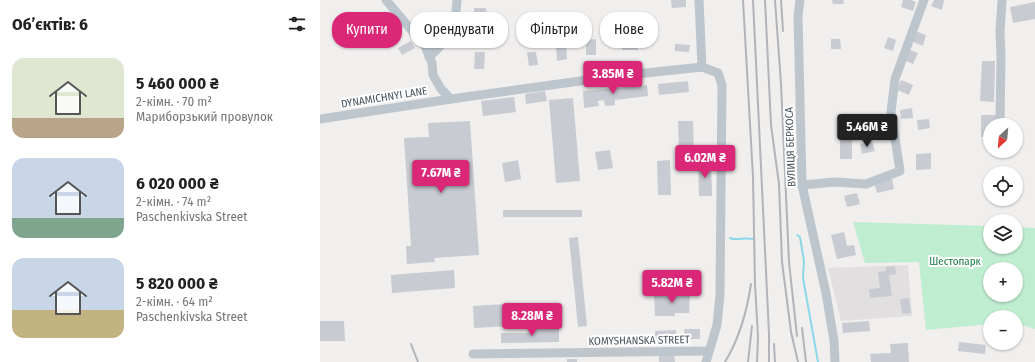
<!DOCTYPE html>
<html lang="uk">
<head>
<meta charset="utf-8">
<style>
  body { margin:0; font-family:"Fira Sans Condensed",sans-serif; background:#f6f6f6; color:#222; height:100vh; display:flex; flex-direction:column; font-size:15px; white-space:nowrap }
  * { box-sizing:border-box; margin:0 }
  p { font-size:13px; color:#767676 }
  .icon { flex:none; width:22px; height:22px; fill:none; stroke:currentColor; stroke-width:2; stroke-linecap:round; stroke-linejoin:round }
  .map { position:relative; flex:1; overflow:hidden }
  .sheet { display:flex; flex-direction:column; background:#fff; width:320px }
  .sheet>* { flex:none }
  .banner { position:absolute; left:12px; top:12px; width:380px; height:36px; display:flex; gap:8px }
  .needle { width:26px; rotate:206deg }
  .controls { position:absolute; left:663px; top:118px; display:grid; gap:8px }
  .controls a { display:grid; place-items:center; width:40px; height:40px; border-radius:50%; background:#fff; box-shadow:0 1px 3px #0004; font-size:20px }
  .price { position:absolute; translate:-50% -34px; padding:0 9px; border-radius:4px; background:#db2777; color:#fff; font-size:13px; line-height:26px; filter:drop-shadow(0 1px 2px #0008) }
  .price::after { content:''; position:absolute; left:50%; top:24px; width:12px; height:9px; margin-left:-6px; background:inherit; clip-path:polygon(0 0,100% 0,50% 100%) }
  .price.on { background:#222; color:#fff }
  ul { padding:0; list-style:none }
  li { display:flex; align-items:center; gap:12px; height:100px; padding:0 12px }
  li span { display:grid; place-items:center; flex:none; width:112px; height:80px; border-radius:12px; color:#555 }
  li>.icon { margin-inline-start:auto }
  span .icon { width:48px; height:48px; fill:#fffc; stroke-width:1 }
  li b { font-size:17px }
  h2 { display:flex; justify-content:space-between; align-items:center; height:48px; padding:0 12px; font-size:17px }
  .tag { padding:0 14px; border-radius:16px; background:#fff; box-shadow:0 1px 3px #0004; font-size:14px; line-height:36px }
  .tag.on { background:#db2777; color:#fff }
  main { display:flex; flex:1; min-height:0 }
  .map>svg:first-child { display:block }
</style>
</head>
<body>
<main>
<section class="sheet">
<h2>Об’єктів: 6<svg class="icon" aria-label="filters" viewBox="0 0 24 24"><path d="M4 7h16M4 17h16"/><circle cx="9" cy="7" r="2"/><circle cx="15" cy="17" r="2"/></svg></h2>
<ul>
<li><span style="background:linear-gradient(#dfe7d0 75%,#b9a48a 0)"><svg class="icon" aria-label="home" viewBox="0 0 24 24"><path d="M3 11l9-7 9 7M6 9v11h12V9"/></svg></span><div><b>5 460 000 ₴</b><p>2-кімн. · 70 m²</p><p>Мариборзький провулок</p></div></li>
<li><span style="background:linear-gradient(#c9d6e8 75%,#7fa58c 0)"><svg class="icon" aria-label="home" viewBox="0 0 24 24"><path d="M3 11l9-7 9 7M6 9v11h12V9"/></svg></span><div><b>6 020 000 ₴</b><p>2-кімн. · 74 m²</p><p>Paschenkivska Street</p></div></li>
<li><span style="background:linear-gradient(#c9d6e8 65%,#c2b280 0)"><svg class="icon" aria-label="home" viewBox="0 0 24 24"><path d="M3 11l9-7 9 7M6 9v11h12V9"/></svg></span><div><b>5 820 000 ₴</b><p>2-кімн. · 64 m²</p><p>Paschenkivska Street</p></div></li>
</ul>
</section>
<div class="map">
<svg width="715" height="362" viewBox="0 0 715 362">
  <rect width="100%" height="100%" fill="#f1eeee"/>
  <polygon fill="#e2dfe0" points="588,265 592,316 521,321 508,268"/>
  <path fill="#beedcf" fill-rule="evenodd" d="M533 222 670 226V247H696V227L715 228V329L696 323V317H670V324L606 330 599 262 545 263ZM670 269H696V295H670Z"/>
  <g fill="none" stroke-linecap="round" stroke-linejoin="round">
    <g stroke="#8cd8e9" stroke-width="2">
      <polyline points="477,235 480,237 484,261 483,278 498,362"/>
      <path d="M410 238C416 241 425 237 433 239"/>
    </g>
  </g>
  <g fill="#c8cbd1">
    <polygon points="351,0 366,0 366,7 352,8"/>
    <polygon points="512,0 523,0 524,4 513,4"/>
    <polygon points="583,0 591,0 596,2 593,11 581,7"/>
    <polygon points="614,0 624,0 622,10 611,6"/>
    <polygon points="715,2 715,19 693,23 690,7"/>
    <polygon points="154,8 166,8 167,16 154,16"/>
    <polygon points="68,14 74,21 62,31 56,24"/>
    <polygon points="167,24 167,33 156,33 156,25"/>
    <polygon points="306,24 307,32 295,33 295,25"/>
    <polygon points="184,30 185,37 174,38 174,31"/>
    <polygon points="595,31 606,35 603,46 591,41"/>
    <polygon points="332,32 333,44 323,45 322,33"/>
    <polygon points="568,37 576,40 573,51 564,48"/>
    <polygon points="276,39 276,55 266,55 266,40"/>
    <polygon points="511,39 520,39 521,49 511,49"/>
    <polygon points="91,41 95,48 82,55 78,48"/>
    <polygon points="303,41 318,41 318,50 302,50"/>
    <polygon points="246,44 247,59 237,61 236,46"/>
    <polygon points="355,44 370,45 369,52 355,51"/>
    <polygon points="590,50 598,53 593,64 586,61"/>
    <polygon points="155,52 165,52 164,69 154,69"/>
    <polygon points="207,52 216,52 218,65 209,66"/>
    <polygon points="662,61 675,61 674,102 660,101"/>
    <polygon points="581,80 593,85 589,95 577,90"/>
    <polygon points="368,81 369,92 339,95 338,84"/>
    <polygon points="327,85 328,96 295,100 295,105 285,106 284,100 278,101 279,106 264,108 263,91"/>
    <polygon points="225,91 227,101 206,104 205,94"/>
    <polygon points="194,97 196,112 163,116 161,101"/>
    <polygon points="253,98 260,181 236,183 229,100"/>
    <polygon points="592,108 593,118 581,119 580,110"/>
    <polygon points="661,115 678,115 678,125 670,125 670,137 661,137"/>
    <polygon points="560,116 561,125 551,126 550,117"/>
    <polygon points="609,119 610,128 598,130 597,120"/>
    <polygon points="150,121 159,255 114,258 115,262 87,264 86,246 91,246 84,138 109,137 108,123"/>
    <polygon points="358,121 373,121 374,155 359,156"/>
    <rect x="520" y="140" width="12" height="19"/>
    <polygon points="552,141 555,151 542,154 540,144"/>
    <polygon points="290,150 293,168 278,170 275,152"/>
    <polygon points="611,153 611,169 596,170 596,154"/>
    <polygon points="198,160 201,179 185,182 182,163"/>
    <polygon points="350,160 351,195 338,195 337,161"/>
    <polygon points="391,161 392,196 379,196 378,162"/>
    <polygon points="572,179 574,189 557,193 554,183"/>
    <polygon points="537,193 540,204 527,207 524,196"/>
    <rect x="183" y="210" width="79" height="7"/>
    <polygon points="524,232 527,246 534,245 536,255 517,259 511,235"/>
    <polygon points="258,237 267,326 258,327 249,238"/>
    <polygon points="575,266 576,274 569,275 572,296 550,298 549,289 560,288 558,272 566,271 566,267"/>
    <polygon points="134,270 135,288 72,293 71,275"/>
    <polygon points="370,292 369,313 355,313 355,316 335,316 334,293"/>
    <polygon points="589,298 591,313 582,314 580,299"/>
    <polygon points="203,303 205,325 154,328 153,306"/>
    <polygon points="0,321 24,321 25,341 0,341"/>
    <polygon points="549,321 550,331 523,333 522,323"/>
    <polygon points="212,329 239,329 239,342 181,343 181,333 212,333"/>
    <polygon points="364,329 380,329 380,339 365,339"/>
    <polygon points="356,330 356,338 335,339 335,331"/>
    <polygon points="639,342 666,345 665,354 638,351"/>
    <polygon points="588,343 589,362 551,362 550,354 571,353 570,344"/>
    <polygon points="354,354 355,362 339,362 339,355"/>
    <rect x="247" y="359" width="10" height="3"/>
  </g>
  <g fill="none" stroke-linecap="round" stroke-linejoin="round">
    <g stroke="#bdc6cd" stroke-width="9">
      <polyline points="66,0 105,46 112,63 113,75 121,89 131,99 289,77 382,67"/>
      <polyline points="379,0 382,67 398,73 402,85 400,295 397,325 386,362"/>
      <polyline points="480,0 478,16 482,185 506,293 514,341 515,362"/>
      <path d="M109 57C129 39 136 27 137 0"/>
      <polyline points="0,119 131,99"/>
      <polyline points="680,125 681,56 680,32 682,0"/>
      <polyline points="482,185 515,182 546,184 580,171 571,112 575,79 604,0"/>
      <polyline points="153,354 389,351"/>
    </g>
    <g stroke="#b1b4b8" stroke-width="2">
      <polyline points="423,0 433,177 435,284 438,337 437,362"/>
      <polyline points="433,0 449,334 449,362"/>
      <polyline points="445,0 451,125 459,184 462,262 471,332 478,362"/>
      <polyline points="455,0 461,84 469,262 477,336"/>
      <polyline points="461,0 463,31"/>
      <polyline points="482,328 486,362"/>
      <polyline points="91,344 98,362"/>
      <polyline points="454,344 455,362"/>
      <path d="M405 362C419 339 427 311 431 284"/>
      <polyline points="428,362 432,326"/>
    </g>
  </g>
  <g text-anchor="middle" stroke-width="4" stroke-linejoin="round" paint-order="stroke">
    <g font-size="11" fill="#47525b" stroke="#fff">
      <text transform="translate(64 97) rotate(-9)" y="4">DYNAMICHNYI LANE</text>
      <text transform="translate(470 147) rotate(-92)" y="4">ВУЛИЦЯ БЕРКОСА</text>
      <text transform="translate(319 340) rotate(-1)" y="4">KOMYSHANSKA STREET</text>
    </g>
    <g font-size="11" fill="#1a7a48" stroke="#fff">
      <text x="635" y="265">Шестопарк</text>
    </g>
  </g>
</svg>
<div class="controls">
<a><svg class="needle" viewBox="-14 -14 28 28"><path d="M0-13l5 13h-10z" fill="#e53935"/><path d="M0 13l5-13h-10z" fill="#767676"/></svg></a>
<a><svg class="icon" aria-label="locate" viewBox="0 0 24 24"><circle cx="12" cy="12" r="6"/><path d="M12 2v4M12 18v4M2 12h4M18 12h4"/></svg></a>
<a><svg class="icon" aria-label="layers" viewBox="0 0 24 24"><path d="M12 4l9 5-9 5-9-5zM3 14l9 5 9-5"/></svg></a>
<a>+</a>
<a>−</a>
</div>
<b class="price" style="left:293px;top:95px">3.85M ₴</b>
<b class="price on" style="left:547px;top:148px">5.46M ₴</b>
<b class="price" style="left:385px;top:179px">6.02M ₴</b>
<b class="price" style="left:121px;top:194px">7.67M ₴</b>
<b class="price" style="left:352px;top:304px">5.82M ₴</b>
<b class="price" style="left:212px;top:337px">8.28M ₴</b>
<div class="banner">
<a class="tag on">Купити</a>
<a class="tag">Орендувати</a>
<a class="tag">Фільтри</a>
<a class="tag">Нове</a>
</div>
</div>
</main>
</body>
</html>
